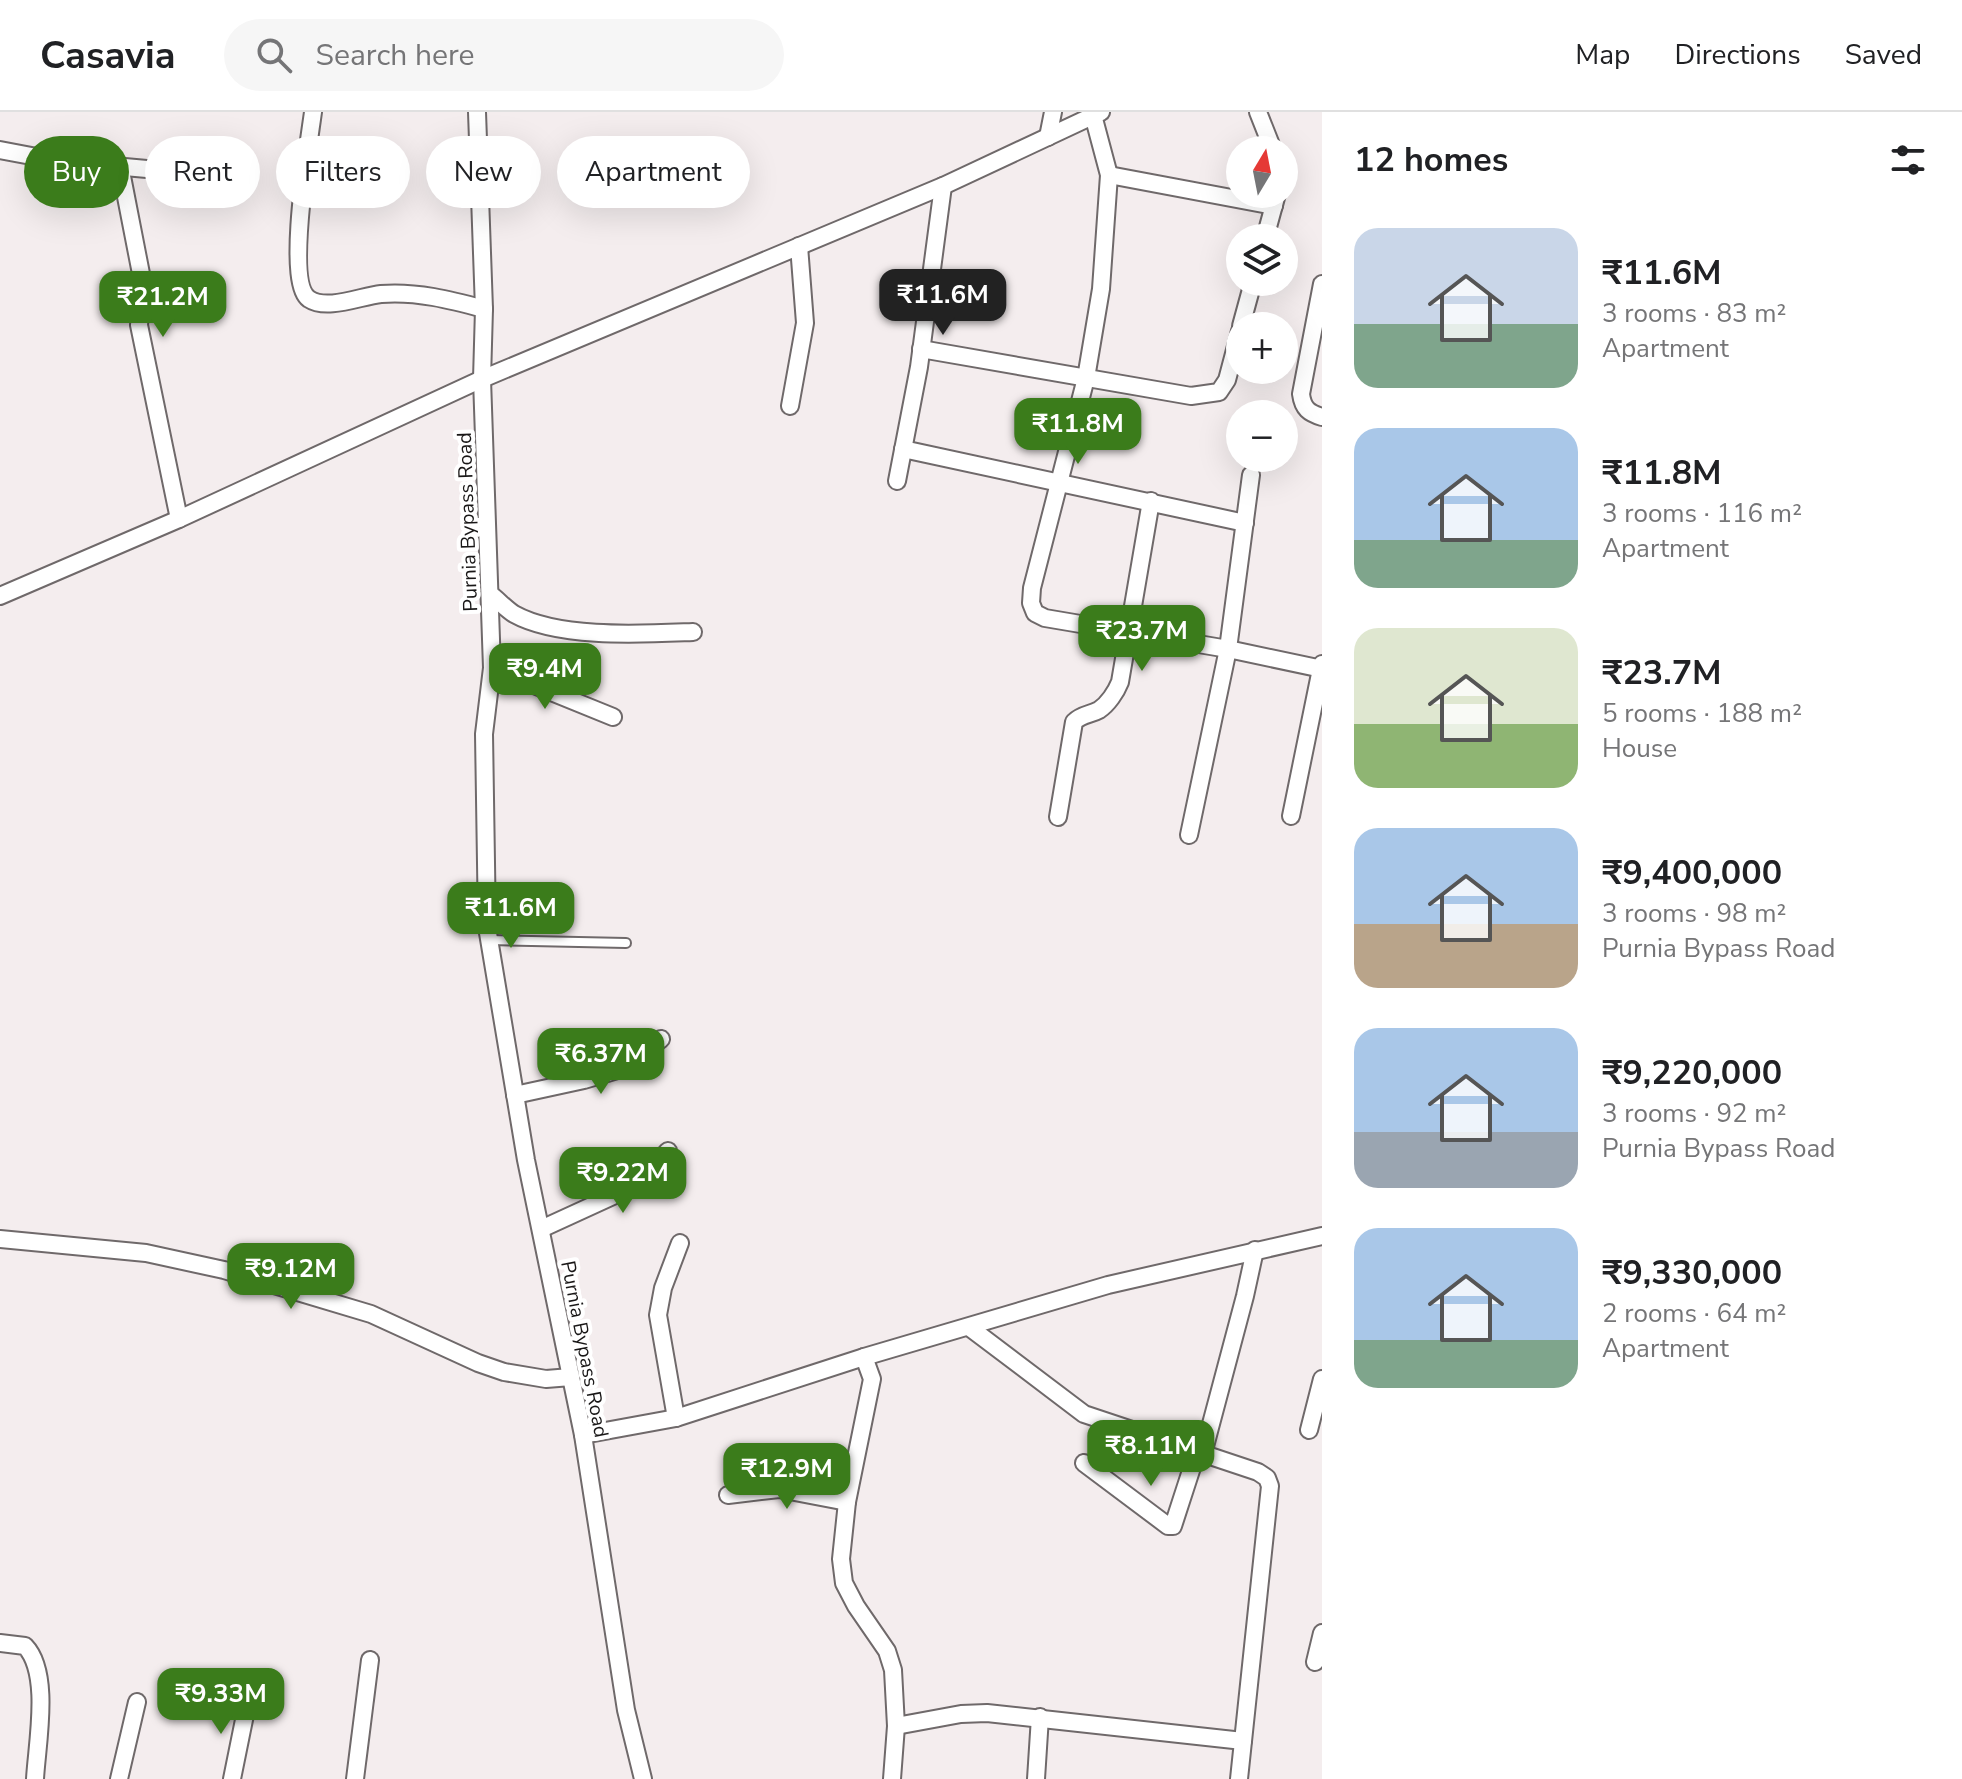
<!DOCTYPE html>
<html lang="en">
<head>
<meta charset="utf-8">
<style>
  body { margin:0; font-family:"Nunito Sans",sans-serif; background:#f6f6f6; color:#202124; height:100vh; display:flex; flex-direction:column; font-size:30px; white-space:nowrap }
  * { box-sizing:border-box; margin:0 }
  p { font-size:26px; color:#757577 }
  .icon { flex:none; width:44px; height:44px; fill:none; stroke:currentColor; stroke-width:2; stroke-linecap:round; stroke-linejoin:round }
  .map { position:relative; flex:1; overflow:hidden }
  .panel { display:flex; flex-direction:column; background:#fff; width:640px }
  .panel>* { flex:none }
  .banner { position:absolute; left:24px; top:24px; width:760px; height:72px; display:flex; gap:16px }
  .needle { width:52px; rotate:10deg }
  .tools { position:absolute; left:1226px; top:24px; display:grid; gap:16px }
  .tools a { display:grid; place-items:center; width:72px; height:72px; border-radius:50%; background:#fff; box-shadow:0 8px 32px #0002; font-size:40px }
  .price { position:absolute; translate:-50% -68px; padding:0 18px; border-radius:16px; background:#3b7c1b; color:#fff; font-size:26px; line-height:52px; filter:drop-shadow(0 2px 4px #0008) }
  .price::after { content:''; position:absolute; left:50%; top:48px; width:24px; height:18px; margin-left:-12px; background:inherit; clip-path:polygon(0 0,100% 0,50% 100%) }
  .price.active { background:#222; color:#fff }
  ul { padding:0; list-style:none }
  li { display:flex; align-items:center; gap:24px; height:200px; padding:0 32px }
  li span { display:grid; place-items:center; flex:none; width:224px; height:160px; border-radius:24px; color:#555 }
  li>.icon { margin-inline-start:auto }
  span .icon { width:96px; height:96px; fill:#fffc; stroke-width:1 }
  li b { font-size:34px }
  h2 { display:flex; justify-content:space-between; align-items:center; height:96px; padding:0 32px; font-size:34px }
  .chip { padding:0 28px; border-radius:36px; background:#fff; box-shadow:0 8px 32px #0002; font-size:28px; line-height:72px }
  .chip.active { background:#3b7c1b; color:#fff }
  header { display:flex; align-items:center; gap:48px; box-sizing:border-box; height:112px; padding:0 40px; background:#fff; border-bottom:2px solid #e0e0e0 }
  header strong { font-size:38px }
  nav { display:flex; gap:44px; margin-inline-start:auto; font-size:28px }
  .search { width:560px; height:72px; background:#f6f6f6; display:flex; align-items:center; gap:20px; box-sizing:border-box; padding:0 28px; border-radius:44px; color:#757577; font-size:30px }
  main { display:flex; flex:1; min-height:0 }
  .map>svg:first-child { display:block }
</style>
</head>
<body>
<header>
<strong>Casavia</strong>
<div class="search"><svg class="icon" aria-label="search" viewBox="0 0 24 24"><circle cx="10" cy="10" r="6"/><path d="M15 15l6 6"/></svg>Search here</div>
<nav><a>Map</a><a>Directions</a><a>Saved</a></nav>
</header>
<main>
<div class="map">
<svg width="1322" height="1667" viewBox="0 0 1322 1667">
  <rect width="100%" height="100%" fill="#f4edee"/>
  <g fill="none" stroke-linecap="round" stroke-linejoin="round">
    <defs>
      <polyline id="lane" points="490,828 626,831"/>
      <g id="street">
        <path d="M313 0C309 31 285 170 309 187 327 199 361 184 381 182 416 179 451 188 484 197"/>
        <polyline points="477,0 484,197 482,267 492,556 484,622 487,815 526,1048 583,1323 626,1598 643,1667"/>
        <polyline points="1258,0 1273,38"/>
        <polyline points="1093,3 1109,63 1101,177 1086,266 1032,476 1031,491 1035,501 1045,506 1228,537 1322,557"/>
        <polyline points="1048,25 1053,0"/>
        <polyline points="0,38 58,49 169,59"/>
        <polyline points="120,54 143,172 139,213 179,407"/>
        <polyline points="1109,63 1274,94"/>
        <polyline points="1265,126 1277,82"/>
        <path d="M1322 172 1301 282C1303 297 1309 301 1322 305"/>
        <polyline points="1241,214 1253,170"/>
        <polyline points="921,237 1191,284 1219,280 1227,268 1240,219"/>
        <polyline points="790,294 805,211 799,134"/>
        <polyline points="903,337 1245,411"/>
        <polyline points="897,369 919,255 943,74"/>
        <path d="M490 482C498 488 506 497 514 502 559 527 642 522 693 520"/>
        <polyline points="0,484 179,407 482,267 943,74 1101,0"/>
        <polyline points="492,556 613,605"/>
        <polyline points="1291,704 1322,552"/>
        <path d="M1058 705 1074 610C1082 602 1090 603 1099 598 1108 592 1116 580 1120 570L1151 389"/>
        <polyline points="1189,723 1228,537 1251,363"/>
        <polyline points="515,983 584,968 621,957 661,927"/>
        <polyline points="541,1117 637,1073 668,1039"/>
        <polyline points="0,1127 146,1141 224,1158 371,1202 478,1251 504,1260 546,1267 571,1265"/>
        <polyline points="969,1215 1084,1302 1258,1360 1267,1366 1270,1374 1239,1667"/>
        <polyline points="864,1245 872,1267 847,1390 841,1447 844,1471 856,1494 887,1539 893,1558 896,1614 892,1667"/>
        <polyline points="676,1306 658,1203 663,1176 680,1131"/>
        <polyline points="1309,1318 1322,1267"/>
        <polyline points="583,1323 676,1306 864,1245 1108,1173 1322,1124"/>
        <polyline points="1203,1342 1245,1184 1255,1138"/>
        <polyline points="1084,1351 1168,1414 1173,1414 1197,1340"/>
        <polyline points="728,1383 779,1377 847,1390"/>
        <path d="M0 1531 25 1534C51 1561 37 1631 35 1667"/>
        <polyline points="1315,1550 1322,1521"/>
        <polyline points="896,1614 961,1602 987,1601 1243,1629"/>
        <polyline points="119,1667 137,1590"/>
        <polyline points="232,1667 248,1588"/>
        <polyline points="355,1667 370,1548"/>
        <polyline points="1036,1667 1040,1605"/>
      </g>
    </defs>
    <use href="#lane" stroke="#6f696a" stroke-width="12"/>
    <use href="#street" stroke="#6f696a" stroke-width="20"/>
    <use href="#lane" stroke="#fff" stroke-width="8"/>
    <use href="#street" stroke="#fff" stroke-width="16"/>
  </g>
  <g text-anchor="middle" stroke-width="8" stroke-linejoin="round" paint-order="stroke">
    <g font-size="20" fill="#191717" stroke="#fff">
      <text transform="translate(467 410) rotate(-92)" y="7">Purnia Bypass Road</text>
      <text transform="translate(585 1237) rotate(79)" y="7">Purnia Bypass Road</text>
    </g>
  </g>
</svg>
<div class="tools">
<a><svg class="needle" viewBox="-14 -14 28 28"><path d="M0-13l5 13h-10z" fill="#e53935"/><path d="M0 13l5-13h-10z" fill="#757577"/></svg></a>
<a><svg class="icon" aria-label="layers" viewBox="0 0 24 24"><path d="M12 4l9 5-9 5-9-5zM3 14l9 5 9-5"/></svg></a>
<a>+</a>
<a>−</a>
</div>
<b class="price active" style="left:943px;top:225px">₹11.6M</b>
<b class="price" style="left:163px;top:227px">₹21.2M</b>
<b class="price" style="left:1078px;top:354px">₹11.8M</b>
<b class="price" style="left:1142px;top:561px">₹23.7M</b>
<b class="price" style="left:545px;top:599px">₹9.4M</b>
<b class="price" style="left:511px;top:838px">₹11.6M</b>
<b class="price" style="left:601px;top:984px">₹6.37M</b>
<b class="price" style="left:623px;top:1103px">₹9.22M</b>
<b class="price" style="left:291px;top:1199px">₹9.12M</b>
<b class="price" style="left:1151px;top:1376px">₹8.11M</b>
<b class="price" style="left:787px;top:1399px">₹12.9M</b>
<b class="price" style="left:221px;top:1624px">₹9.33M</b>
<div class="banner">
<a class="chip active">Buy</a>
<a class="chip">Rent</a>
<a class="chip">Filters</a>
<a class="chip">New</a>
<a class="chip">Apartment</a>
</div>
</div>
<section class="panel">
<h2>12 homes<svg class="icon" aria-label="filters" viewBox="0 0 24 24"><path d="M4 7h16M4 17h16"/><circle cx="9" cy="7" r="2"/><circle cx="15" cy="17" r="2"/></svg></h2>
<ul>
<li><span style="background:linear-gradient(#c9d6e8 60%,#7fa58c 0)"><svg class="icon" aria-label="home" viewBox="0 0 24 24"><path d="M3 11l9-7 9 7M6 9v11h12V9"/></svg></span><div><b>₹11.6M</b><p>3 rooms · 83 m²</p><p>Apartment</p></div></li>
<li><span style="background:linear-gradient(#a9c7e8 70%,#7fa58c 0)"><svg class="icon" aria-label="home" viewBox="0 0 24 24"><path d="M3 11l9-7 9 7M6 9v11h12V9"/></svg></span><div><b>₹11.8M</b><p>3 rooms · 116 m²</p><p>Apartment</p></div></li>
<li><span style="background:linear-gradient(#dfe7d0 60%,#8fb573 0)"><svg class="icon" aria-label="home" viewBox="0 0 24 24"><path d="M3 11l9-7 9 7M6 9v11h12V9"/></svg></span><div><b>₹23.7M</b><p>5 rooms · 188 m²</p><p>House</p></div></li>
<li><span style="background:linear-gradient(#a9c7e8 60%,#b9a48a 0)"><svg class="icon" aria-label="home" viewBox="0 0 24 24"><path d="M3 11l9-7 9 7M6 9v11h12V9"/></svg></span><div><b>₹9,400,000</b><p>3 rooms · 98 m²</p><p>Purnia Bypass Road</p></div></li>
<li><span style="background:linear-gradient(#a9c7e8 65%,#9aa5b1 0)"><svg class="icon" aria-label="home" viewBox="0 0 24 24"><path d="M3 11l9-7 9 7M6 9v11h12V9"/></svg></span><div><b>₹9,220,000</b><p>3 rooms · 92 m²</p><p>Purnia Bypass Road</p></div></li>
<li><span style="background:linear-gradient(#a9c7e8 70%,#7fa58c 0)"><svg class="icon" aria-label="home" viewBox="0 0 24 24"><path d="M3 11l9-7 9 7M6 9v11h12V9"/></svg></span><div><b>₹9,330,000</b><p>2 rooms · 64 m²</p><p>Apartment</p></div></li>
</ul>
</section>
</main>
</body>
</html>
